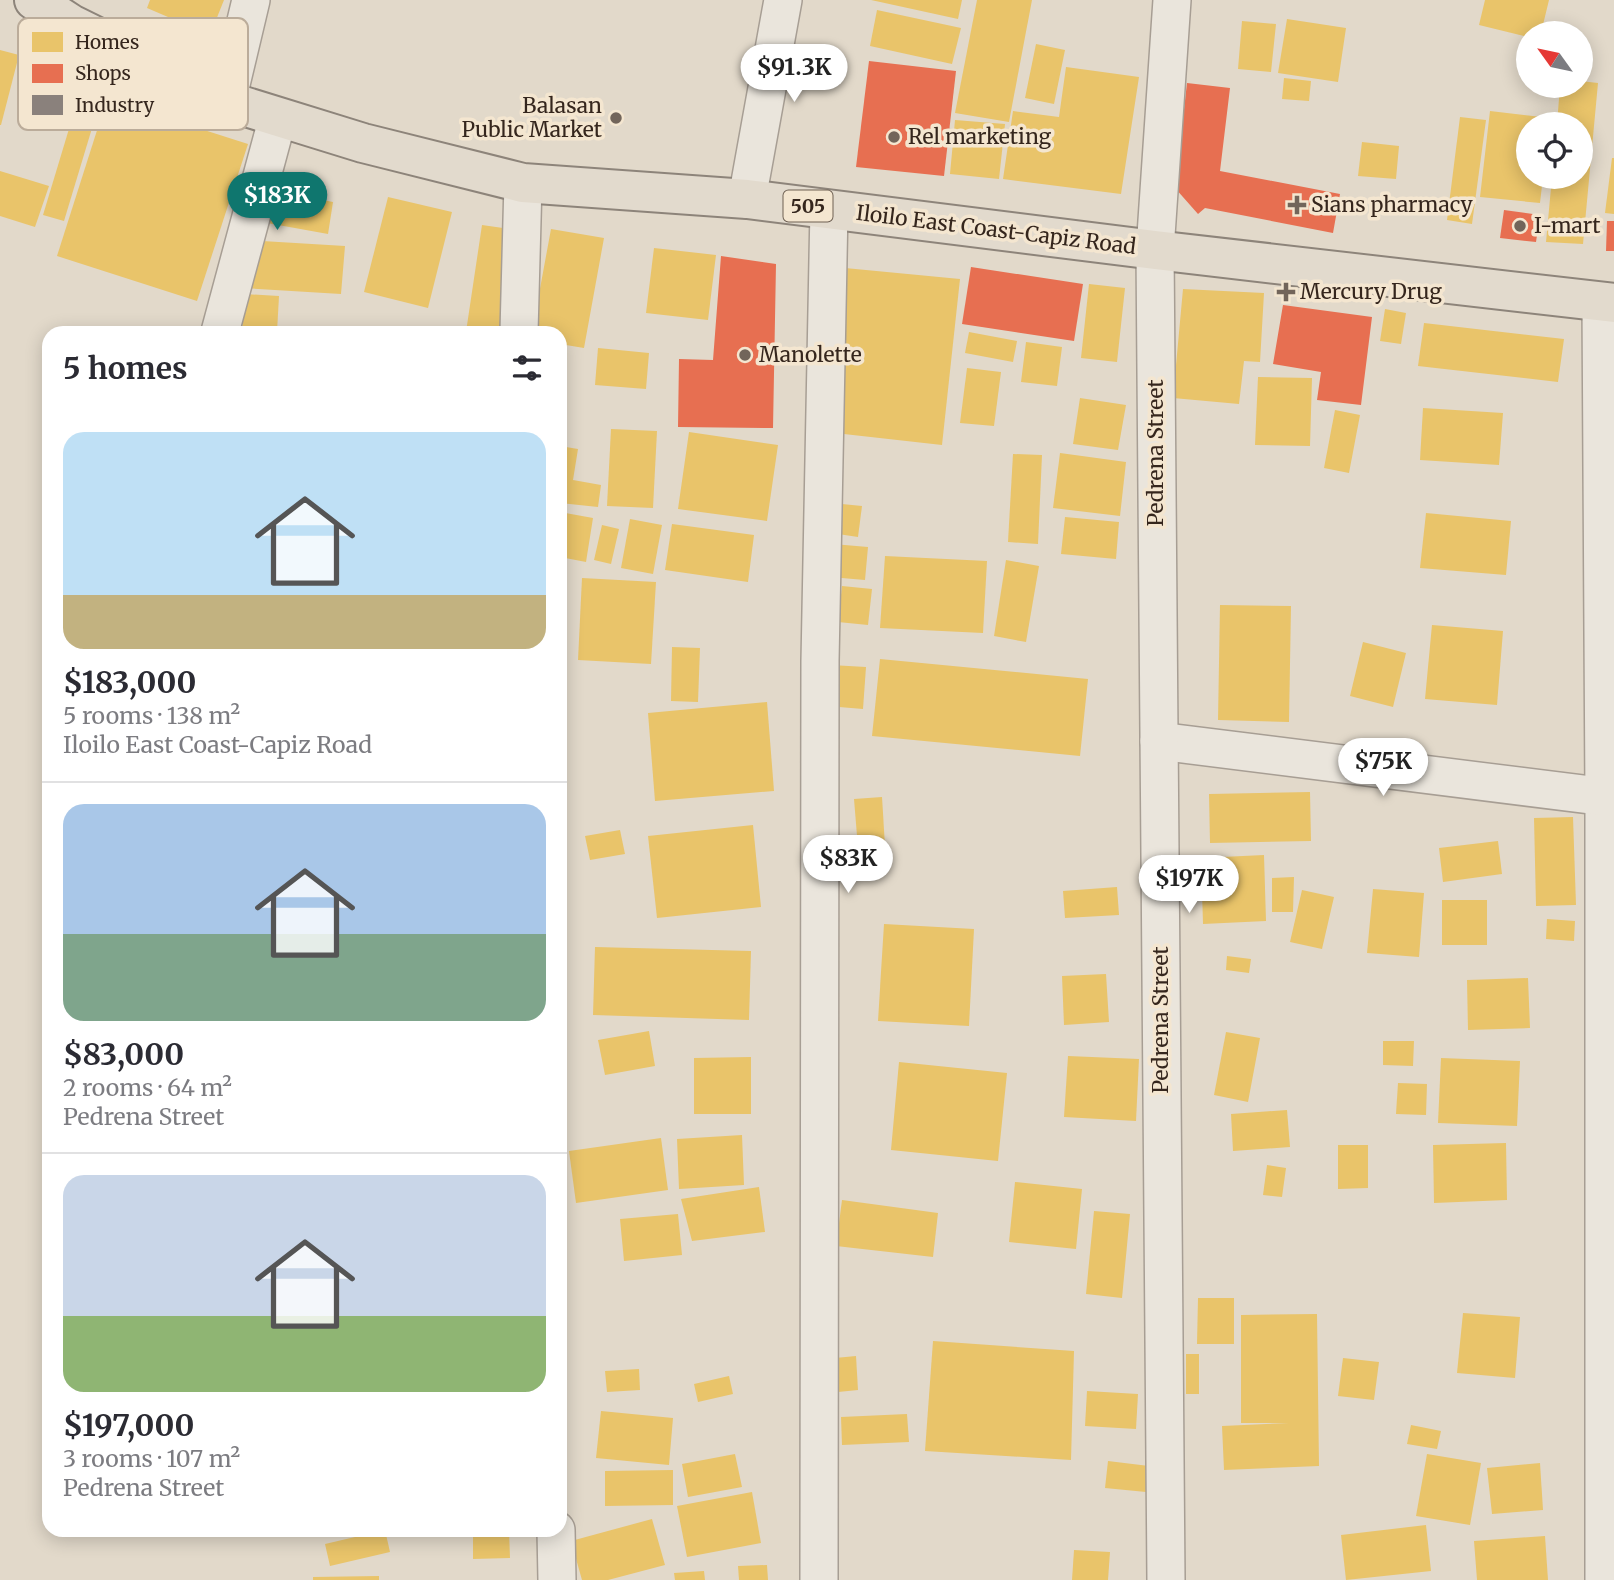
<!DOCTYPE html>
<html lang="en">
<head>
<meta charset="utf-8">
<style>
  body { margin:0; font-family:Merriweather,serif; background:#f7f7f7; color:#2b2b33; height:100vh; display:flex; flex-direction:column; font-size:26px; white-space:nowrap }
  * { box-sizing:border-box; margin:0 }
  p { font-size:23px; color:#7c7c81 }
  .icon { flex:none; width:38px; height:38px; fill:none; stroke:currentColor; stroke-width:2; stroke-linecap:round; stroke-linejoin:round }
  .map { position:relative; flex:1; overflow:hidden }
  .panel { position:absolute; left:42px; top:326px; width:525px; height:1211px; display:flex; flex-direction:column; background:#fff; border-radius:21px; box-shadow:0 4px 18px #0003 }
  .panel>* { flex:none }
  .needle { width:46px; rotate:303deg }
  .buttons { position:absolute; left:1516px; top:21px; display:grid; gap:14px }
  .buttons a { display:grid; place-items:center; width:77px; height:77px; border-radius:50%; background:#fff; box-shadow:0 4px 18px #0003; font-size:35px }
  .price { position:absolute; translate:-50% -60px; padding:0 16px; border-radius:24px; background:#fff; color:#222; font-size:23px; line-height:46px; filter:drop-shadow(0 2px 4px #0008) }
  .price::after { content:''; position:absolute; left:50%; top:42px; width:21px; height:16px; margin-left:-10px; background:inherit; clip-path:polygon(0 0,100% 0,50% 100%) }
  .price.current { background:#0f766e; color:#fff }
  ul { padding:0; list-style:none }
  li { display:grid; align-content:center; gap:14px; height:371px; padding:0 21px }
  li+li { border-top:2px solid #e1e1e2 }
  li span { display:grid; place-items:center; height:217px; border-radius:21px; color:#555 }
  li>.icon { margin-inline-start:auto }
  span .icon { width:126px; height:126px; fill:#fffc; stroke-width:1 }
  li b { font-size:30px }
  h2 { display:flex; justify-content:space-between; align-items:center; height:84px; padding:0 21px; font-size:30px }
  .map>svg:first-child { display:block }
</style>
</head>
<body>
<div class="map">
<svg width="1614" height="1580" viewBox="0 0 1614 1580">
  <rect width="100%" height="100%" fill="#e2d9ca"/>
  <g fill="#e9c46a">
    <polygon points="150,0 224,0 210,35 147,8"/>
    <polygon points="871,0 962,0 958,19"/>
    <polygon points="977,0 1032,0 1009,122 955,113"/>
    <polygon points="1485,0 1549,0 1541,33 1528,33 1528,37 1479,25"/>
    <polygon points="877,10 961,28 952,64 870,46"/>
    <polygon points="1287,19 1346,28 1338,82 1278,73"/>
    <polygon points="1242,21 1276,24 1271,72 1238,69"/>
    <polygon points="1036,44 1065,50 1054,104 1025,98"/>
    <polygon points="0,50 19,55 1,125 0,125"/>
    <polygon points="1066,67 1139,77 1121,194 1003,179 1013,111 1059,117"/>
    <polygon points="1284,78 1311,81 1309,101 1282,99"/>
    <polygon points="1580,81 1598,83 1583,244 1546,242 1552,177 1580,177 1580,124 1557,124 1560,86 1580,86"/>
    <polygon points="78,99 99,105 64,221 43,215"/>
    <polygon points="107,99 248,144 197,301 57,256"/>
    <polygon points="1490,111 1550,118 1549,124 1528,124 1528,177 1543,177 1540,203 1480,197"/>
    <polygon points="1460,117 1486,120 1472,224 1447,220"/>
    <polygon points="955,120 1005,124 999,179 950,174"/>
    <polygon points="1362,142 1399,146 1396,179 1358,176"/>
    <polygon points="1612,158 1614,158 1614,214 1605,213"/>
    <polygon points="0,171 49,186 35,227 0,216"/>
    <polygon points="262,188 333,202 328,234 256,221"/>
    <polygon points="388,197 452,212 428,308 364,292"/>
    <polygon points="482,225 518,230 503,332 466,332"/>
    <polygon points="551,229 604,238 584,348 560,344 560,332 532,332"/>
    <polygon points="247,240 345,246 341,294 243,288"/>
    <polygon points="654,248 716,255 708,320 646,313"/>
    <polygon points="845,268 960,279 942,445 826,432"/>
    <polygon points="1089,284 1125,288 1117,362 1081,358"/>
    <polygon points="1183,289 1264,293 1260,362 1244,361 1239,404 1173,398"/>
    <polygon points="244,294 279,296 277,332 242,332"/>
    <polygon points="1385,309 1406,313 1401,344 1380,341"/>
    <polygon points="1424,323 1564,339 1558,382 1418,366"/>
    <polygon points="969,332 1017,341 1013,362 965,353"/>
    <polygon points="1026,342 1062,347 1057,386 1021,382"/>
    <polygon points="598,348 649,353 646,389 595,385"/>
    <polygon points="967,368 1001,372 994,426 960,423"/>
    <polygon points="1258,377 1312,378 1310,446 1255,445"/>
    <polygon points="1080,398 1126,405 1118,450 1073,444"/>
    <polygon points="1423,408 1503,413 1499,465 1420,460"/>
    <polygon points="1335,410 1360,415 1349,473 1324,468"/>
    <polygon points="611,429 657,431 653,508 607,506"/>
    <polygon points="689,432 778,445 767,521 678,509"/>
    <polygon points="560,446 578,449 573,480 601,485 598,507 560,503"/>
    <polygon points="1060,453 1126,462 1120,516 1053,508"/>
    <polygon points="1013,454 1042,455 1038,544 1008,542"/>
    <polygon points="842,504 862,506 858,537 838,534"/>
    <polygon points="560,512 593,518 586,562 560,557"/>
    <polygon points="1426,513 1511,521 1506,575 1420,568"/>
    <polygon points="1065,517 1119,522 1116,559 1061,554"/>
    <polygon points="630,519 662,525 653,574 621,568"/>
    <polygon points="672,524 754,535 748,582 665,570"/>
    <polygon points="602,525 619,529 611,564 594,560"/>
    <polygon points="833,544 868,547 865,580 830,577"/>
    <polygon points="885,556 987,561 983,633 880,628"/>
    <polygon points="1006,560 1039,566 1026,642 994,636"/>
    <polygon points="582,578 656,582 651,664 578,660"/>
    <polygon points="560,581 564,581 562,602 560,602"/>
    <polygon points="842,586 872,589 868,625 838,622"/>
    <polygon points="1220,605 1291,606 1289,722 1218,720"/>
    <polygon points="1432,625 1503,631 1497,705 1425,699"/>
    <polygon points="1363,642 1406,653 1393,707 1350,696"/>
    <polygon points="672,647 700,648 698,702 671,701"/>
    <polygon points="880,659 1088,679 1080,756 872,736"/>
    <polygon points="831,665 866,667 863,709 827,706"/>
    <polygon points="767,702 774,791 655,801 648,713"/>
    <polygon points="1310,792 1311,841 1210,843 1209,794"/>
    <polygon points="882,797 885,846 858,848 854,799"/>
    <polygon points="1573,817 1576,905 1536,906 1534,818"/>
    <polygon points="753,825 761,907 657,918 648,836"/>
    <polygon points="620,830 625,854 590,860 585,836"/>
    <polygon points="1498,841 1502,874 1443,882 1439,848"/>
    <polygon points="1264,855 1266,921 1203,924 1201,858"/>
    <polygon points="1294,877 1293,912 1272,912 1272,878"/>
    <polygon points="1117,887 1119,915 1065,918 1063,891"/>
    <polygon points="1373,889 1424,893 1419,957 1367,953"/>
    <polygon points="1302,890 1334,897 1322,949 1290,942"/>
    <rect x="1442" y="900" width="45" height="45"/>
    <polygon points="1547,919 1575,921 1574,941 1546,939"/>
    <polygon points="884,924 974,929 969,1026 878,1021"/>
    <polygon points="595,947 751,951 749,1020 593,1015"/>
    <polygon points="1227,956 1251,959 1249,973 1226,970"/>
    <polygon points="1106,974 1109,1022 1064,1025 1062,976"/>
    <polygon points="1528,978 1530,1028 1468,1030 1467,980"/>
    <polygon points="649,1031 655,1066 605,1075 598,1040"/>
    <polygon points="1226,1032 1260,1038 1248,1102 1214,1095"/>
    <polygon points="1383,1041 1414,1041 1413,1066 1383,1065"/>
    <polygon points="1068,1056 1139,1059 1136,1121 1064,1117"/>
    <polygon points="751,1057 751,1114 694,1114 694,1058"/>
    <polygon points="1441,1058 1520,1061 1517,1126 1438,1123"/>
    <polygon points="899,1062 1007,1073 998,1161 891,1150"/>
    <polygon points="1398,1083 1427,1084 1426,1115 1396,1114"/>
    <polygon points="1287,1110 1290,1147 1233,1151 1231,1114"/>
    <polygon points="742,1135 744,1185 679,1189 677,1139"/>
    <polygon points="661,1138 668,1190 576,1203 569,1151"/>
    <polygon points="1506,1143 1507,1200 1434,1203 1433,1145"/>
    <polygon points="1338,1145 1368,1145 1368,1188 1338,1189"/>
    <polygon points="1267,1165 1286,1168 1282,1197 1263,1195"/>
    <polygon points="1015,1182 1082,1189 1076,1249 1009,1242"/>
    <polygon points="759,1187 765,1232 692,1241 681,1199"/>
    <polygon points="842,1200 938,1213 933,1257 836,1246"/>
    <polygon points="1094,1211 1130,1214 1122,1298 1086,1294"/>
    <polygon points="678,1214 682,1255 624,1261 620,1219"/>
    <polygon points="1198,1298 1234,1298 1234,1344 1197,1344"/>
    <polygon points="1463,1313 1520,1317 1515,1378 1457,1373"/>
    <polygon points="1317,1314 1319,1466 1224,1470 1222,1426 1289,1423 1241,1423 1241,1315"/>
    <polygon points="933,1341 1074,1351 1071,1460 925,1451"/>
    <rect x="1186" y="1354" width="13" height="40"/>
    <polygon points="856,1356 858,1390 838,1392 835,1358"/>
    <polygon points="1343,1358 1379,1362 1374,1400 1338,1396"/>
    <polygon points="639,1369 640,1390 607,1392 605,1371"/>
    <polygon points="729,1376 733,1394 698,1402 694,1384"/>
    <polygon points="1087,1391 1138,1394 1136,1429 1085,1426"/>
    <polygon points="601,1411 673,1418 669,1465 596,1458"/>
    <polygon points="907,1414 909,1442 842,1445 841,1417"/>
    <polygon points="1411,1425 1441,1431 1437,1449 1407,1444"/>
    <polygon points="735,1454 742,1487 688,1497 682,1464"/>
    <polygon points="1427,1454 1481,1463 1470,1525 1416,1516"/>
    <polygon points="1108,1461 1149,1466 1146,1492 1105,1488"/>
    <polygon points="1540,1463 1543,1510 1492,1514 1487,1468"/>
    <polygon points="673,1470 673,1505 605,1506 605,1471"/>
    <polygon points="752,1492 761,1543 687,1557 677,1506"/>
    <polygon points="652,1519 665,1565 608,1580 582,1580 571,1541"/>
    <polygon points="1426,1525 1431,1571 1346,1580 1341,1535"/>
    <polygon points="385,1530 390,1552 330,1566 325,1544"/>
    <polygon points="473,1530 509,1530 510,1558 473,1559"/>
    <polygon points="1545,1536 1548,1580 1477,1580 1474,1541"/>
    <polygon points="1074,1550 1110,1552 1108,1580 1072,1580"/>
    <polygon points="767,1565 768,1580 739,1580 738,1566"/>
    <polygon points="704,1571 705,1580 675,1580 674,1573"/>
    <polygon points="379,1576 379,1580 313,1580 313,1577"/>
  </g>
  <g fill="#e76f51">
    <polygon points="869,61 956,71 944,176 856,167"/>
    <polygon points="1187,83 1230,88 1220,171 1340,194 1333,233 1205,208 1198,214 1175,188"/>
    <polygon points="1504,210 1540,215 1536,242 1500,238"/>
    <polygon points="1607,221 1614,221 1614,251 1606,251"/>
    <polygon points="721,256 776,264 773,428 678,427 679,359 713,360"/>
    <polygon points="971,267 1083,284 1074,341 962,324"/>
    <polygon points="1283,305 1372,317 1361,405 1317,400 1321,372 1273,364"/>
  </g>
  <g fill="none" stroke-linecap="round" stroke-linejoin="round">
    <defs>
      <g id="street">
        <polyline points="227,101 251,0"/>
        <polyline points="747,199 783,0"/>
        <polyline points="1601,302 1604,797 1604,1580"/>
        <polyline points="220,332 278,117"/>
        <polyline points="519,332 523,183"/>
        <polyline points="1159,741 1614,798"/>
        <polyline points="556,1530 557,1580"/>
        <polyline points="819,1580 820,661 829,209"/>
        <polyline points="1166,1580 1155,250 1172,0"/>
      </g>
      <polyline id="primary" points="34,0 71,24 227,101 363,143 523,183 747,199 1155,250 1614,303"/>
    </defs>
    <use href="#street" stroke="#a79e94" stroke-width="40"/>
    <use href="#primary" stroke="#8d847a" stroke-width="42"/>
    <use href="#street" stroke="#eae5dc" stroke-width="37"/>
    <use href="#primary" stroke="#e2dacd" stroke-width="38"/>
  </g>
  <g fill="#72655a" stroke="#f4e6d0" stroke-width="2.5">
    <circle cx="616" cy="118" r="7"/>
    <circle cx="894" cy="137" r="7"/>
    <path d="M1293.5 194.5h7v7h7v7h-7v7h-7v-7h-7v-7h7z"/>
    <circle cx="1520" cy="226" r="7"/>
    <path d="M1282.5 281.5h7v7h7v7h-7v7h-7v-7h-7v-7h7z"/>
    <circle cx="745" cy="355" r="7"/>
  </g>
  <g text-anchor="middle" stroke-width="7" stroke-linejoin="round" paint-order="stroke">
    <rect fill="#f4e6d0" stroke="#6e6053" stroke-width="2" x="783.5" y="190.5" width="49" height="31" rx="5"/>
    <g font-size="19" font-weight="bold" fill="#35261d">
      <text x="808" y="213">505</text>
    </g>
    <g font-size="21" fill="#35261d" stroke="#f4e6d0" text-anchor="start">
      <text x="602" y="113" text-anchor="end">Balasan<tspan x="602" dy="24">Public Market</tspan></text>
      <text x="908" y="144">Rel marketing</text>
      <text x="1311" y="212">Sians pharmacy</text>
      <text x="1534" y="233">I-mart</text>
      <text x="1300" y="299">Mercury Drug</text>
      <text x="759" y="362">Manolette</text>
    </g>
    <g font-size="21" fill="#35261d" stroke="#f4e6d0">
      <text transform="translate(996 230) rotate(7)" y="7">Iloilo East Coast-Capiz Road</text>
      <text transform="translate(1156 453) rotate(-90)" y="7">Pedrena Street</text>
      <text transform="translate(1161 1020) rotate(-90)" y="7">Pedrena Street</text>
    </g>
  </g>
  <rect x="18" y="18" width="230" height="112" rx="10" fill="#f4e6d0" stroke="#bbac9a" stroke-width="2"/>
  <rect x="32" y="32" width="31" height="20" fill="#e9c46a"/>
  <rect x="32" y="64" width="31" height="19" fill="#e76f51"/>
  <rect x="32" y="95" width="31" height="20" fill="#8a817c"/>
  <g font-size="19" fill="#35261d">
    <text x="75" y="49">Homes</text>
    <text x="75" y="80">Shops</text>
    <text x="75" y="112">Industry</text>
  </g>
</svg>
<div class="buttons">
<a><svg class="needle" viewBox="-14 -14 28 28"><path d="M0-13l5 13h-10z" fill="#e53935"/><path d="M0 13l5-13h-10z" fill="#7c7c81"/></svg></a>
<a><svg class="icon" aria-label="locate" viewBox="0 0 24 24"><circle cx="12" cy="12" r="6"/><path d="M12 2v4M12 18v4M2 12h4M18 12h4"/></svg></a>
</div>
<b class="price" style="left:794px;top:104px">$91.3K</b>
<b class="price current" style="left:277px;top:232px">$183K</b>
<b class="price" style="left:1383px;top:798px">$75K</b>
<b class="price" style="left:848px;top:895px">$83K</b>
<b class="price" style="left:1189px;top:915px">$197K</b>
<section class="panel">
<h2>5 homes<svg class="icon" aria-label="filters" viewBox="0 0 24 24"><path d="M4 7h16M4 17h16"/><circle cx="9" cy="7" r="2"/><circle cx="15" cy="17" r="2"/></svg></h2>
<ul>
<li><span style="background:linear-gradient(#bfe0f5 75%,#c2b280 0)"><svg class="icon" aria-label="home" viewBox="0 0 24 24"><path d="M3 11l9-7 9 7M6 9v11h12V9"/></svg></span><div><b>$183,000</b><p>5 rooms · 138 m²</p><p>Iloilo East Coast-Capiz Road</p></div></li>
<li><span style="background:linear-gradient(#a9c7e8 60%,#7fa58c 0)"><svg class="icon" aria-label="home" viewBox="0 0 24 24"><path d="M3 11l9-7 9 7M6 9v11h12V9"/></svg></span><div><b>$83,000</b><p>2 rooms · 64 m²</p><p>Pedrena Street</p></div></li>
<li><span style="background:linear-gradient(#c9d6e8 65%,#8fb573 0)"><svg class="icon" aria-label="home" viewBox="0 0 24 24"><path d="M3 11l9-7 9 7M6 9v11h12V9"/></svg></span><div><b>$197,000</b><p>3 rooms · 107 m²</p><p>Pedrena Street</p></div></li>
</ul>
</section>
</div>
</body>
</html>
